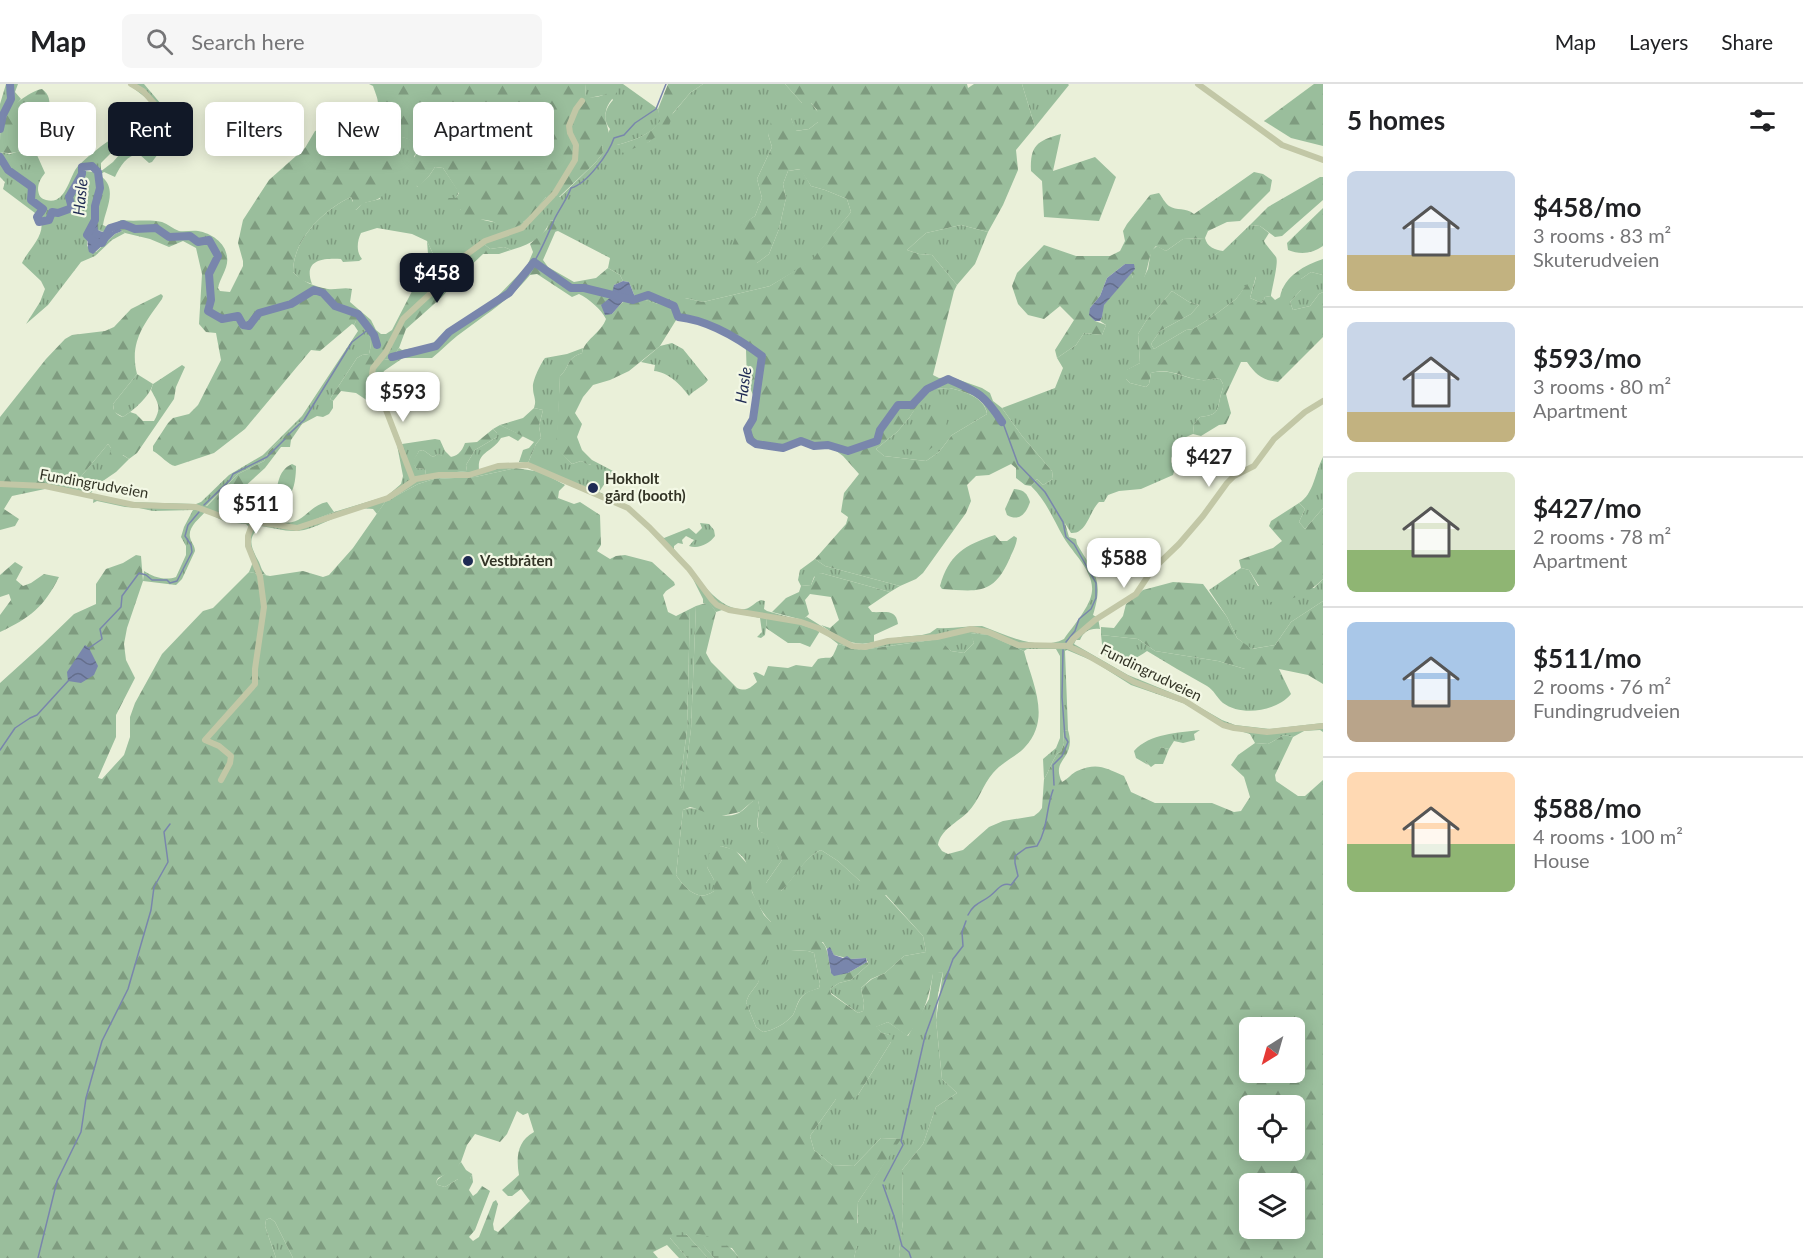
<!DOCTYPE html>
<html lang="en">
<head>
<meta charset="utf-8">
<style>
  body { margin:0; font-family:Lato,sans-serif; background:#f6f6f6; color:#202124; height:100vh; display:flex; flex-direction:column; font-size:22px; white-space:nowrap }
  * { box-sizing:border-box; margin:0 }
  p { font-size:20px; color:#757577 }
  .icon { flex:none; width:33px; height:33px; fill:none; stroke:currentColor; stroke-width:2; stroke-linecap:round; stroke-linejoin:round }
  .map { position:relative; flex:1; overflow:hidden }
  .details { display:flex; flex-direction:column; background:#fff; width:480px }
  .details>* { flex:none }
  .top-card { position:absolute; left:18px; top:18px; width:570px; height:54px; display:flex; gap:12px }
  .needle { width:39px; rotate:217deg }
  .buttons { position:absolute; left:1239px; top:933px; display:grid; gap:12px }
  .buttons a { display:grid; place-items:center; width:66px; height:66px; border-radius:9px; background:#fff; box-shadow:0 3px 15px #0003; font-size:30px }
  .price { position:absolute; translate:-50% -51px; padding:0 14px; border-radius:12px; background:#fff; color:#222; font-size:20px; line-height:39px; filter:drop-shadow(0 2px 3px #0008) }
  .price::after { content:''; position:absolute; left:50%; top:36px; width:18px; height:14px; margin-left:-9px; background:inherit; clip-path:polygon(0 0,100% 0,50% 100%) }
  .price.selected { background:#111827; color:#fff }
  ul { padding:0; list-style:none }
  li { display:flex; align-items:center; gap:18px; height:150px; padding:0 24px }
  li+li { border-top:2px solid #e0e0e0 }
  li span { display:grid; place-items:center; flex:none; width:168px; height:120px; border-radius:9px; color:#555 }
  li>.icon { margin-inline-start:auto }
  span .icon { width:72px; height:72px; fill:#fffc; stroke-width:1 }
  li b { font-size:26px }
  h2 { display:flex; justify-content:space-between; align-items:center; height:72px; padding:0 24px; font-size:26px }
  .pill { padding:0 21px; border-radius:9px; background:#fff; box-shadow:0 3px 15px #0003; font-size:21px; line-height:54px }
  .pill.selected { background:#111827; color:#fff }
  header { display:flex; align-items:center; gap:36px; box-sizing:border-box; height:84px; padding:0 30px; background:#fff; border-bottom:2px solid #e0e0e0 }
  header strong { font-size:28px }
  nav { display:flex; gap:33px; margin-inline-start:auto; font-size:21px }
  .search { width:420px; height:54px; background:#f6f6f6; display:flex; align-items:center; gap:15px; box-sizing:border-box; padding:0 21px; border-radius:9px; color:#757577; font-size:22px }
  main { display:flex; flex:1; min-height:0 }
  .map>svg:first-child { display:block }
</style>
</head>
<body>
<header>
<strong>Map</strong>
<div class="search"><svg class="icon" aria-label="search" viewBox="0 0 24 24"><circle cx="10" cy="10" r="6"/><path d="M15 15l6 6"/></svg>Search here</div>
<nav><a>Map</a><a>Layers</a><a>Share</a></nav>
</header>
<main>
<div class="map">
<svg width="1323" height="1174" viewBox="0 0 1323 1174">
  <defs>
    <pattern id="grass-tufts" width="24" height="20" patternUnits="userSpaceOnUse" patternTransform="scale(1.5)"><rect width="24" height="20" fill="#9abe9c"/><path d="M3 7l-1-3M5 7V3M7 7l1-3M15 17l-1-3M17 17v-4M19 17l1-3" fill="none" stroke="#7e9b7f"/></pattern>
    <pattern id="forest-firs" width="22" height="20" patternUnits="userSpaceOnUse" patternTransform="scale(1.5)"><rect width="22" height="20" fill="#9abe9c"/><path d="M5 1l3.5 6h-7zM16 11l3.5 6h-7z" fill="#7e9b7f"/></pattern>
    <pattern id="wetland-marsh" width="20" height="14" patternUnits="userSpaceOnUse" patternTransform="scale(1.5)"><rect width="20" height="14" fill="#9abe9c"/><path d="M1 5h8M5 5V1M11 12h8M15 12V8" fill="none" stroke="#7e9b7f"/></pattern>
    <pattern id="water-waves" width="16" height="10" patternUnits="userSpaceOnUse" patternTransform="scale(1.5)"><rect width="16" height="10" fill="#7986ac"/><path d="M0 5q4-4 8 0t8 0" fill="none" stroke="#646e8c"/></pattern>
  </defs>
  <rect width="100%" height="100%" fill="#eaf0d9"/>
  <g fill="url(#grass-tufts)">
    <polygon points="6,0 18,0 15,8 21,15 0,40 0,20"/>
    <path d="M128 0H144L178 40 171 66 167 64 158 70 152 78 149 79 139 70C127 71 120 82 115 93L104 88 101 90 100 88 113 78 125 64 122 58 101 79V85L99 86 93 81H87L85 87 93 88 100 95 102 93C118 106 105 126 103 141L107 143 116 139 118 143 106 149 98 146 96 144 88 147 87 162 96 168 115 150 122 147 125 149 112 156 95 172 81 178 48 221 26 240 40 218 45 205 41 197 22 179C29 164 53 145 35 129L3 105 5 98 0 93V68L10 70 39 61 37 71 45 89C41 94 38 99 38 106 39 112 40 114 46 116 66 122 69 92 78 82 88 72 103 60 115 53 120 53 126 55 131 54 140 52 150 36 154 28L150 17Z"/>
    <path d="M586 0H623L658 25 661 37C649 52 634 56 617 61L649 58 690 9 703 0H785L802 19H811L818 28V38L809 45 795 47 791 34 768 50 772 63 757 95 762 114 755 132 739 143 757 179 769 170 779 145 786 114 783 100 788 87 801 85 811 102 825 106 847 115 851 128 812 177 770 202 703 218 685 214 658 220 635 213 629 198 623 197 620 191 608 184 610 174 558 147 554 148 556 137 550 136C545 154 528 161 511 166L504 163 490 165 484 160 459 179H443L428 197 422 201 420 197 434 172 427 157 412 150 377 144 361 149C357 157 356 168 362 175L359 177 343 178 341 175C322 174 303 176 312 200L301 196 293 188C293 156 323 126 351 113L356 126 363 119 380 115 386 61 389 53C403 51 413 54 420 66L414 72 417 103 429 92 435 83 443 84 459 108 456 114 460 125C483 139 497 140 524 138L546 113H560L596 78 603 69 602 62 610 45C602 35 605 25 613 16L609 10 589 14 585 13Z"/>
    <polygon points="1022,0 1068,0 1069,1 1035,43"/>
    <polygon points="961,141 988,148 975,180 957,201 932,171 919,170 907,166 926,149"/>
    <path d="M1250 141 1260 142 1269 149 1264 157C1267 163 1272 167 1276 173 1279 178 1272 204 1271 212L1265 213 1262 219 1250 214 1256 193 1254 192 1236 215 1212 233 1193 245 1186 246 1154 265 1151 260 1160 247 1191 230 1199 221 1189 218 1172 207 1146 237 1138 250 1140 279 1127 286 1126 295 1130 299 1146 303 1149 300 1151 289C1170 284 1182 294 1201 296 1208 297 1213 293 1220 295 1225 301 1223 303 1221 310 1217 326 1220 331 1200 333L1194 340 1193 350 1186 353 1171 374V378L1175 384 1173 391 1141 405 1119 407 1108 411 1104 418H1099C1089 428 1087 450 1071 449L1065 439 1069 453 1076 455 1077 460C1095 491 1104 495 1093 531L1098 534 1100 545C1090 544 1084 547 1080 556H1076L1074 560 1128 591 1182 613 1222 636 1235 641 1270 645 1323 639V648L1320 646 1304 647 1293 653 1284 651 1268 660 1255 659 1250 650 1226 643 1183 619 1131 601 1093 577 1067 566 1065 567 1068 646 1063 647 1064 659 1061 668 1058 669C1052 676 1048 690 1044 695L1043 675 1056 664 1060 654V572L1056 565H1027L1024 567 989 551 971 549 974 559 964 569 951 567 938 555 861 566 838 560 824 549 813 544 772 534H767L765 551 761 554 757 553 762 548 760 534 722 526 716 528 709 519H703V515L689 487 640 437 626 425 528 384H516L475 393 434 395 418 400 385 418 377 430 373 425C350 421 326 441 304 446 289 449 275 444 261 442 246 454 251 463 259 478 261 483 262 487 266 491L249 488 253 478 246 458 249 443 246 440 226 438 205 428C199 435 188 443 190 453 191 459 195 461 195 467L182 495 176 501 143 497 144 487C153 493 165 497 176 493L186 471V462L181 453 184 443 193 426 153 427 139 424 125 423 97 417 93 419 94 411 130 418 196 420 201 418 229 391 263 371 302 332 358 247 354 241 356 237H360C370 249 373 254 369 270L362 271 357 274 330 315 333 317V324L329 330 323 333 317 332 302 340 299 338 269 367 264 377 238 390 206 422 240 433 289 441H301L334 428 387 412 401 400 403 392 397 361 381 319 376 313 370 314 374 306 369 286 376 277 391 275 399 264 402 266 430 261 495 215 527 182 530 191C510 216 483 232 457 252 448 259 441 267 432 274H403L384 287 380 295V300L383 315 402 360 435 355 440 356 445 367 451 373 446 374 438 370 433 373 423 366 419 367 413 378 416 384 425 385 426 391 467 387 466 381 475 366 497 353V349L493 345 500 341 523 352 518 357 509 352 501 354C492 369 477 367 479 386L507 379H528L536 360 541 354 539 342 543 326 534 324C537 315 533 312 533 304 532 297 541 279 545 274L567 270 583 264 582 269C565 275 571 282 560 292L557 365 572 380 581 377 590 381 592 376 613 387 599 408 629 422 664 454 689 444 696 450 702 444 700 439 709 440 714 446 715 452C709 460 699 465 689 462L694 456 686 452 682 456 683 460 678 459 674 462V465C691 483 717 529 745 525 751 524 755 518 761 516L765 517 764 525 767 527 799 536 807 533 845 557 856 561H864L901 553 922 551 930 549 937 544C952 545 967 542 982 542 1006 551 1039 568 1064 555 1073 542 1091 522 1092 507 1094 488 1073 469 1064 454 1053 435 1047 418 1031 402L1037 395 1043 401 1053 395 1052 387 1022 352 1002 324 1055 304 1063 284 1057 274 1076 261 1084 249 1102 251 1106 241 1100 237 1102 233 1103 221 1131 189 1133 194 1144 193 1148 185 1151 167 1157 162 1166 167 1183 155 1205 154C1207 163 1215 166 1223 167Z"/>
    <polygon points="1311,188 1323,191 1323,208 1319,210 1310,222 1293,226 1290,218 1301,206 1301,195"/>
    <path d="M672 259 683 265 708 296C703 303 695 305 689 312 681 301 668 288 654 287L655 281 641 278 660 262Z"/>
    <path d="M137 290 153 300C149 313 134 326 123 333L114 328 113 320Z"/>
    <path d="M949 304C963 307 985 313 987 330L952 351 939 368 926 377 884 372 876 365 897 348 909 334 925 309 935 305Z"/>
    <polygon points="108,360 111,364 129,375 116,388 97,401 91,409 68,405 79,395"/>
    <path d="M1323 373V424L1305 445 1299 438 1305 425 1299 419C1314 410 1315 388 1323 373Z"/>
    <polygon points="815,475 825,482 900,502 890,508 821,489 814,493 811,501 801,502 798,496 800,486"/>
    <polygon points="1241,484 1249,486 1258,502 1314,504 1323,495 1323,517 1291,538 1275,561 1251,565 1237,554 1227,533 1209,506"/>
    <polygon points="696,522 691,645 683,707 680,700 687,646 690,525"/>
    <path d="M1101 551 1138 555 1155 567 1218 577 1245 585H1279L1291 610C1277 627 1242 633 1223 619 1217 614 1214 606 1207 602 1187 591 1167 579 1147 567 1128 580 1123 581 1103 569Z"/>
    <path d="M1200 646 1194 650 1195 656 1183 659 1174 657 1169 665 1160 663 1145 677 1148 681 1136 674 1134 667C1150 649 1178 649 1200 646Z"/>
    <path d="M754 716 758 717C762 726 754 739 759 746 762 750 764 748 768 751 776 755 781 767 782 776L766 799 781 807C794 795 804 773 821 766L838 777 860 797 885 811 923 852 926 868 904 872 885 889 871 895 861 904 864 919 863 927 858 929 831 909 830 905 839 899 851 896 869 880 866 874 851 875 834 871 830 864 827 865 823 858 791 866 808 867 814 869 820 900 819 904C815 906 809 907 805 910 797 915 797 924 793 931 787 939 772 947 763 948L756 943 746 918 749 911 758 899 771 838C763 830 757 820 753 810 744 786 756 771 721 762L707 783 714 796V807C698 819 685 804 676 791L683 726C699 718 715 739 739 729 744 726 749 720 754 716Z"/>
    <polygon points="943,888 938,910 936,936 942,995 957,1009 936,1023 923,1060 902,1086 903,1137 899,1168 900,1174 854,1174 857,1161 858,1118 900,1055 881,1054 854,1082 832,1081 814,1066 810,1052 836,1015 858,1011 891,958 890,951 882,949 875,943 888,938 908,952 929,915 933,889"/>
    <path d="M461 1078 466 1086 472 1090 470 1095H458L445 1103 438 1101 436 1098C441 1090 453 1088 461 1078Z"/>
    <polygon points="270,1134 275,1138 293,1174 276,1174 265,1142 266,1136"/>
  </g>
  <g fill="url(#forest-firs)" fill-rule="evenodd">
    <path d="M369 0H586L585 12C595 16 608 10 615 4L618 6C615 12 607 20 606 27 602 41 617 51 602 62L603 69 596 78 559 113H546C535 125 521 148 503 145 494 133 479 137 466 133L460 125H448L443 121 444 114H456L459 109 443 84 435 83 429 92 418 103C405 92 409 77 420 66 413 55 402 51 389 53L386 61C398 75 395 101 381 113 372 120 367 114 356 126L352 123 353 117 351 113C323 126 293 156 293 188 301 197 315 203 328 205 336 206 344 203 352 205L350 218 371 236 376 246 381 250H386L392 246 424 184 428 170 427 157 434 172 420 197 422 200C434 194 439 181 451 176L459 179 484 160 490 165 504 163 511 166 499 170H483L462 190 442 213 406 245 399 264 391 275 376 277 370 286 374 306 368 317 356 309 341 307 333 317 330 315 357 274 362 271 369 270C373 256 369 248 360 237H356L354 241 352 240 320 267 311 266 245 345 214 369 175 382C168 381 161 371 153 367V362L168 339 173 334 189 330 198 321 221 276 216 249 206 248 199 240 202 190 196 164 183 157 169 163 150 155 125 149 120 146 116 139 121 136C135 138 148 135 162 138 168 140 173 145 179 147 185 148 192 146 198 147 211 149 226 159 227 173 229 183 220 194 218 204L220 207 230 208 243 182V177L238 159 243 136 269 96 305 64 315 47 370 31C383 23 377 14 373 2Z"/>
    <path d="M668 0H703L690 9 673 29 669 42 649 58 623 69 617 61C634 56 649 52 660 37L658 25Z"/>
    <path d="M785 0H967L968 4 974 0H1022L1035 43 1016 66 1018 86 1003 121 988 148 961 141 926 149 907 166 919 170 932 171 957 201 954 207 933 291 939 294 951 293 982 304 990 309 993 317 1002 324 1022 352 1052 387 1053 395 1043 401 1037 395 1031 402 1025 401 1016 394V384L1011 380 989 391 976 392 967 401 971 417 966 429 923 489 916 495 900 502 825 482 815 475 846 440 848 433 841 428 844 409 859 390 843 372 828 361 814 362 801 357 783 364 756 360 750 356 747 345 753 335V311L747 297 746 266 744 259 694 234 678 233 660 262 629 287 610 296 593 301 583 313 575 329 582 340 577 353 582 366 592 376V379L589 381 581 377 572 380 556 365 560 292C571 282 565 275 582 269 584 256 601 249 606 235 601 225 589 215 579 210L572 213 537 190 530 191 527 182 533 168 530 160 547 145 549 136 556 137 557 144 543 176 548 183 574 198 596 194 608 184 620 191 623 197 614 201 612 230C631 207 631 212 658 220L672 214H685L703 218 770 202 812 176 851 128 847 115 825 106 811 102 800 85 788 87 783 100 786 114 779 145 769 170 757 179 745 182 736 176 731 165 739 142 755 132 762 114 757 95 772 63 768 50 772 34 782 28 791 34 796 47 809 45 818 38 817 26 811 19H802ZM949 304C963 307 986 313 987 330L952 351 939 368 926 377 884 372 876 365 897 348 909 334 925 310 935 305Z"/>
    <polygon points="1314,0 1323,0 1323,62 1291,54 1264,37"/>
    <path d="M42 5C50 11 50 17 49 27 49 50 47 60 24 66 15 69 9 70 0 68 0 59 0 46 1 38 7 25 29 7 42 5Z"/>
    <path d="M1061 50 1053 87 1095 73 1116 93 1099 137 1044 133 1042 97 1031 87C1030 61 1037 57 1061 50Z"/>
    <path d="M1254 88 1263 90 1272 96 1270 107 1240 137 1227 138 1208 147 1205 154 1183 155 1166 167 1156 162C1148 170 1149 183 1144 194H1133L1131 189 1135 184 1132 180H1125L1107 194 1100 212 1090 224V231L1095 237 1106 241 1102 251 1084 249 1076 261 1057 274 1055 266 1074 236 1060 222 1044 235 1028 231 1018 220 1012 202 1017 189 1044 161 1076 172H1110L1120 167 1125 157 1123 147 1127 140 1150 111 1159 109C1162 113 1165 119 1169 122 1177 127 1185 123 1194 130Z"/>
    <polygon points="1320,93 1323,93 1323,116 1282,152 1275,153 1260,142 1250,141 1268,123"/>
    <path d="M1323 124V162C1312 170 1300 171 1288 166L1287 159Z"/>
    <path d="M1323 175V191L1311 188 1301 195V206L1290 218 1293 226 1310 222 1319 210 1323 208V253L1278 298C1262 296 1256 291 1247 278H1241L1226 310 1231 329 1226 340 1219 341 1201 352 1193 350 1194 340 1200 333C1220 331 1217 326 1221 310 1223 303 1225 301 1220 295 1213 293 1208 297 1201 296 1183 294 1169 283 1151 289L1149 300 1146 303 1130 299 1126 295V286L1140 279 1138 250 1146 237 1172 207 1189 218 1199 221 1191 230 1160 247 1151 260 1154 265 1186 246 1193 245 1212 233 1236 215 1253 192H1256L1250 214 1262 219 1265 213 1271 212 1275 216 1280 213C1284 192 1305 181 1323 175Z"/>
    <path d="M161 210 163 212 162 215C144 240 129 258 137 290L113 320C113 327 116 331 123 333L130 328 136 330 143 337H154C162 323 158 319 151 306L153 300 182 281 185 283 176 303 174 315 137 369 129 375 123 371 114 375 109 373 111 364 108 360 79 395 68 405H45L12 412 4 425 19 435 15 442 0 446V333L46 275 65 255 72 251 105 247 114 243 131 225Z"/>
    <polygon points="534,324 543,326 539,342 541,354 536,360 528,379 519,378 523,366 529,364 534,358 500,341 523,334"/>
    <path d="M942 327 947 331C949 345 934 370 918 369 911 368 903 362 897 358 905 340 924 333 942 327Z"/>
    <polygon points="299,338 302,340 291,356 290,363 281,363 265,384 229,417 226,423 226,429 206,423 238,390 264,377 269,367"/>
    <path d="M493 345 497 349V353L475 366 466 381 467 387 426 391 425 385 416 384 412 378 419 367 423 366 433 373 438 370C451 376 460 373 465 359L477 358Z"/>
    <path d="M292 380 296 382C296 390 295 406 289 411 282 418 275 418 273 429L277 437C303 445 306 422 327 418L334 428 301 441H289L258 436C262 430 269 423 273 417 279 404 276 387 292 380Z"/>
    <path d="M516 384 541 388 565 401 559 407 558 414 574 420 580 418 600 431 601 461 597 467 610 475 616 472 625 471 652 478 674 498 675 501 666 507 663 511 668 528 676 532 690 525 687 646 680 700 683 706 691 645 696 522 709 518 716 528 706 569 711 578 737 604C746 608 750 604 757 598L753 589 756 588 764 592 768 582 788 584 796 581 812 583 818 575C833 571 830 580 838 560L861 566 939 555 951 567 964 569 974 559 970 549 989 551 1024 567C1032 599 1052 634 1025 663 1016 673 1002 678 993 689 983 700 979 717 968 728 958 738 940 746 938 761L942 767 948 770 963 766 989 743 1003 737 1034 732 1039 728 1042 724 1044 695C1048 690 1052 676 1058 669L1061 668 1064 659 1063 647 1068 646C1077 676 1050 674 1062 698 1068 695 1072 689 1077 687 1098 678 1105 684 1124 692L1131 708 1155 719H1212L1234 728 1241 727 1250 713 1244 693 1231 681 1238 671 1255 659 1268 660 1284 651 1293 653 1275 691 1276 697 1298 712H1305L1323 696V1174H900L899 1168 903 1137 902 1086 923 1060 936 1023 957 1009 942 995 936 936 943 888 933 890C929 913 923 934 907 952L888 938 876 943 882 949 891 951V958L858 1011 848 1017 836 1015 810 1052 814 1066 832 1081 854 1082 881 1054 901 1055 858 1118 857 1139 866 1143 872 1151 869 1161 857 1162 854 1174H739L732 1164 703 1161 714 1174H708L686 1150 670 1154 687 1174H679L667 1161 653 1168 658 1174H293L275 1138 270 1134 266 1136 265 1142 276 1174H0V599L42 561 74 530 96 520V500L106 485 123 479 136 471 141 472 143 497 127 544 124 560 126 576 135 594 116 631V653L98 694 102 695 124 671 130 653V633L135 619 162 570 203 527 213 524 249 488 270 492 303 487 323 493 329 491 353 464 385 418 418 400 434 395 475 393ZM753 717H758C762 728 754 738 760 748 773 752 780 763 782 776L766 799V803L778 818 784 817 781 807C795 795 804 773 821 766L838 777 860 797 861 809 874 814 886 811 923 852 926 868 904 872 885 889 872 895 861 904 864 919 863 927 858 929 831 910 830 905 839 899 851 896 869 880 867 878 848 889H831C826 856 827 853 792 855L789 863 791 866 808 867 814 869 820 900 819 904C814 906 808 907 805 910 797 916 797 924 793 931 787 939 772 947 763 948L756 943 746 918 749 911 758 899 775 851 771 838 764 831 752 808 749 782 735 766 721 762 709 770 707 783 714 796V807C698 819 685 804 676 791L683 726 690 723 694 724 717 733 740 728ZM1250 944H1294V988H1250ZM1250 1022H1294V1066H1250ZM517 1027 523 1031 528 1029 534 1048C517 1057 516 1074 519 1091L502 1106 508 1112H512L521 1105 530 1117 498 1148 494 1146 493 1140 498 1120 496 1116 493 1118 479 1153 473 1157 469 1153 475 1146 490 1107 482 1102 477 1109 473 1112 469 1106 473 1098 472 1090 470 1095H458L445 1103 438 1101 436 1098 438 1094 455 1086 461 1078 467 1061 475 1050 500 1058 507 1050ZM1250 1100H1294V1144H1250Z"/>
    <path d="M1014 405C1024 406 1027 409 1030 418 1026 430 1019 438 1007 431L1005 425Z"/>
    <path d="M1299 419 1305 425 1299 438 1305 445 1323 424V495C1308 510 1290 518 1269 518L1249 486 1241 484 1239 476 1273 464 1282 457 1269 442 1271 437Z"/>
    <path d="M995 451 1000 457H1007L1014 452 1017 454C1016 463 1012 468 1009 476 993 512 976 507 942 505L940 502C949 470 965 461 995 451Z"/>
    <path d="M15 478 23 483 16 496 23 502 31 499 44 490 59 493C44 523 30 534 0 548V531L11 516 9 510 0 513V491Z"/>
    <path d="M821 489 890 508 868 523 872 528C884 529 896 524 898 540L874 551V558C853 564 838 553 821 541L830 544 839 536 831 513 810 510 805 516 809 530 803 536 772 528 786 514 799 508 801 502 811 501 816 490Z"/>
    <polygon points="1173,498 1203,500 1227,533 1237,554 1252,565 1275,561 1291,538 1323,517 1323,600 1308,591 1279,585 1245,585 1218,577 1155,567 1138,555 1101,551 1101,543 1114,544 1123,532 1126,520 1143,506"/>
    <polygon points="767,534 790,537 820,547 810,563 800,559 788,559 766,544"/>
    <polygon points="1157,659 1160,663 1169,665 1163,680 1155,680 1151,683 1145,677 1144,672 1152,660"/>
    <polygon points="831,821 838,826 836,837 833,837 824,846 808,843 807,838 817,836 823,826"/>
  </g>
  <g fill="url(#wetland-marsh)">
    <polygon points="682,1148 686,1150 708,1174 687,1174 670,1154 672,1150"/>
    <path d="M698 1150C715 1154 729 1159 739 1174H714L694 1151Z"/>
  </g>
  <g fill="url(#water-waves)">
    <path d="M94 137 97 138 98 146C106 150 112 150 118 143L122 147 115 150 93 170 89 168C86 158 88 146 94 137Z"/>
    <polygon points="1125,180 1134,180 1135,185 1104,221 1102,233 1100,237 1095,237 1089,231 1090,224 1100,212 1107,194"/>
    <polygon points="623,197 629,198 635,213 625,215 612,230 605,231 601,221 611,213 614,201"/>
    <polygon points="85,561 89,564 98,582 94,591 81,599 68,597 67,588"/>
    <polygon points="830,863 834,871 843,874 847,872 851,875 866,874 867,878 848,889 834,892 831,889 827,865"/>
  </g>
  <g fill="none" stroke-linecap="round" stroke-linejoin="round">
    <g stroke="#7986ac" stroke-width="1.5">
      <path d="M534 178C543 163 548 150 555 134 560 124 567 115 571 104 587 100 609 69 614 54L624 51 635 39 656 25 666 0"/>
      <polyline points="1003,339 1018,380 1045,408 1063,438 1066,453 1074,460 1096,499 1096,514 1091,525 1079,535 1075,547 1066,558"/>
      <polyline points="288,351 304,336 352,258 369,245"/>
      <polyline points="204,421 230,396 233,390 267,373 285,355"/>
      <polyline points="89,564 102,555 100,545 121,523 122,512 139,489 146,491 152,496 167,496 170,499 177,497 192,468 191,461 185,452 188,441 199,428"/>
      <polyline points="0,666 15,644 30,634 37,631 69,596"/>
      <polyline points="1054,701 1053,681 1062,672 1068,658 1065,653 1062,613 1063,566"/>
      <path d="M968 831C974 819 981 819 990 812 998 806 1001 798 1011 801L1018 792 1015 779V772L1026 764 1037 762C1048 745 1046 724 1053 706"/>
      <polyline points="884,1097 903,1061 901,1057 925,952 953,875 963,862 962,848 966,837"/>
      <polyline points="883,1101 894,1132 902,1162 909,1168 911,1174"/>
      <polyline points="38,1174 57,1097 81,1048 86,1014 102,957 128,905 151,826 154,803 168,778 164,748 170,740"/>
    </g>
    <g stroke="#7986ac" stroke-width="8">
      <polyline points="0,45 3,31 11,15 10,0"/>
      <polyline points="0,73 8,86 32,103 31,116 43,125 37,133 39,138 49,136 52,128 58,129 72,124 69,113 82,90 82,83 92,82 98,88 100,104 95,122 95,136 87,151 95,159 102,159 110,144 123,140 135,145 156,144 169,153 190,152 198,158 209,156 218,172 209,190 211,216 208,227 222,235 238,232 243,241 249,242 259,229 291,220 314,206 323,209 335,222 358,230 374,251 377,261"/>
      <path d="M392 273 436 262 449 248 509 209 534 178 571 204H584L633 216 648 211 674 222 678 233C708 236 738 254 762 272L753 335 747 345 750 356 756 360 783 364 801 357 814 362 828 361 848 367 877 357 880 346 898 321H912L927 305 948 295C978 308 984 310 1002 338"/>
    </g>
    <g stroke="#c2c7a6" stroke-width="6">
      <polyline points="131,0 143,7 179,47"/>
      <polyline points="1198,0 1282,61 1323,76"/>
      <polyline points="413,396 381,313 372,290 373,284 386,268 403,235 431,209 459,176 485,157 522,144 555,109 575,76 576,61 570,49 569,42 576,25 582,17"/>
      <polyline points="0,400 45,402 134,421 196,423 223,433 297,444 388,414 416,395 439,391 469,391 498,382 528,381 628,424 650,444 689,485 712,516 717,521 729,526 801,538 818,544 852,562 865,563 888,557 937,553 971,545 988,548 1018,561 1068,562 1085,570 1134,598 1185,617 1223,641 1234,644 1267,648 1323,642"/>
      <polyline points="1068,562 1073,555 1095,536 1136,510 1152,486 1179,460 1203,432 1227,399 1234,392 1254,382 1274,355 1305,328 1323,317"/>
      <polyline points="221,696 230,679 231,672 219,662 205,656 255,600 255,585 264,523 260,492 248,462 248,452 253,438"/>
    </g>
  </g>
  <g fill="#1e2a53" stroke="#f3f8e5" stroke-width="2">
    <circle cx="593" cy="404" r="6"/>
    <circle cx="468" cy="477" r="6"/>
  </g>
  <g text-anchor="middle" stroke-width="4.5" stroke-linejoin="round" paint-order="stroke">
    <g font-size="15" font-weight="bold" fill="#333426" stroke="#f3f8e5" text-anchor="start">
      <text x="605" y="400">Hokholt<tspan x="605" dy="17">gård (booth)</tspan></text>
      <text x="480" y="482">Vestbråten</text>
    </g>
    <g font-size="15" fill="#333426" stroke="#f3f8e5">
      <text transform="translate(94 400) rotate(10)" y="5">Fundingrudveien</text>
      <text transform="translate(1151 589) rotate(26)" y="5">Fundingrudveien</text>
    </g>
    <g font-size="16" font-style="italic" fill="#1e2a53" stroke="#f3f8e5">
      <text transform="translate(80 113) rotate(-85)" y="6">Hasle</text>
      <text transform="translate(743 301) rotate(-82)" y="6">Hasle</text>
    </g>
  </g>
</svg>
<div class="buttons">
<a><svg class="needle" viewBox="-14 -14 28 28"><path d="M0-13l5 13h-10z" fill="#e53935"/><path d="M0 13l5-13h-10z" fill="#757577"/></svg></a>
<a><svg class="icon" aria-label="locate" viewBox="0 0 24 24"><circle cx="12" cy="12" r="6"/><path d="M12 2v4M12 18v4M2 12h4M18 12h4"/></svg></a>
<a><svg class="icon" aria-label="layers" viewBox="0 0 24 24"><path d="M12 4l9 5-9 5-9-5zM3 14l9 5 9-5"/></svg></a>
</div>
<b class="price selected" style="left:437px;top:220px">$458</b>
<b class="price" style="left:403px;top:339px">$593</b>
<b class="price" style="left:1209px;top:404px">$427</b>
<b class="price" style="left:256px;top:451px">$511</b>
<b class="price" style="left:1124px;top:505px">$588</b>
<div class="top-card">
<a class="pill">Buy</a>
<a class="pill selected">Rent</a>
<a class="pill">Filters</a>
<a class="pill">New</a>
<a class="pill">Apartment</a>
</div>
</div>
<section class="details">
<h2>5 homes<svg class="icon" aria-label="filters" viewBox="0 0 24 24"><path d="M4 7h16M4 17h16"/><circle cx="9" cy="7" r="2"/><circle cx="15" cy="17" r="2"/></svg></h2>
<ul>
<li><span style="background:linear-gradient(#c9d6e8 70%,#c2b280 0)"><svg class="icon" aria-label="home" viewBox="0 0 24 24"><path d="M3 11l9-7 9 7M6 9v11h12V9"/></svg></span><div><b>$458/mo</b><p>3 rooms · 83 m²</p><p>Skuterudveien</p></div></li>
<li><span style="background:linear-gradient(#c9d6e8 75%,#c2b280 0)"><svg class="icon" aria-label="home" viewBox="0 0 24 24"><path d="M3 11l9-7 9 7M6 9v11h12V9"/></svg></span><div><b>$593/mo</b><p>3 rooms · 80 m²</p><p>Apartment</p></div></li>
<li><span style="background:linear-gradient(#dfe7d0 65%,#8fb573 0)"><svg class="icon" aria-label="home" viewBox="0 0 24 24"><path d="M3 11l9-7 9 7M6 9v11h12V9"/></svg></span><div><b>$427/mo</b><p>2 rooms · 78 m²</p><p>Apartment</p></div></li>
<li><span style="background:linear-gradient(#a9c7e8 65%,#b9a48a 0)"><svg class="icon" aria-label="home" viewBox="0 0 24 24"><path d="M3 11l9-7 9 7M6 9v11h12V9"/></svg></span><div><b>$511/mo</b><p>2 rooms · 76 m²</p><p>Fundingrudveien</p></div></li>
<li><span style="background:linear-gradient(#ffd9b3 60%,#8fb573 0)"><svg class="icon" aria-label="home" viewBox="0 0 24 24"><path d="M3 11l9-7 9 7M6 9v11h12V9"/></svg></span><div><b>$588/mo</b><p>4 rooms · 100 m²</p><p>House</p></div></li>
</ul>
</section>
</main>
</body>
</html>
